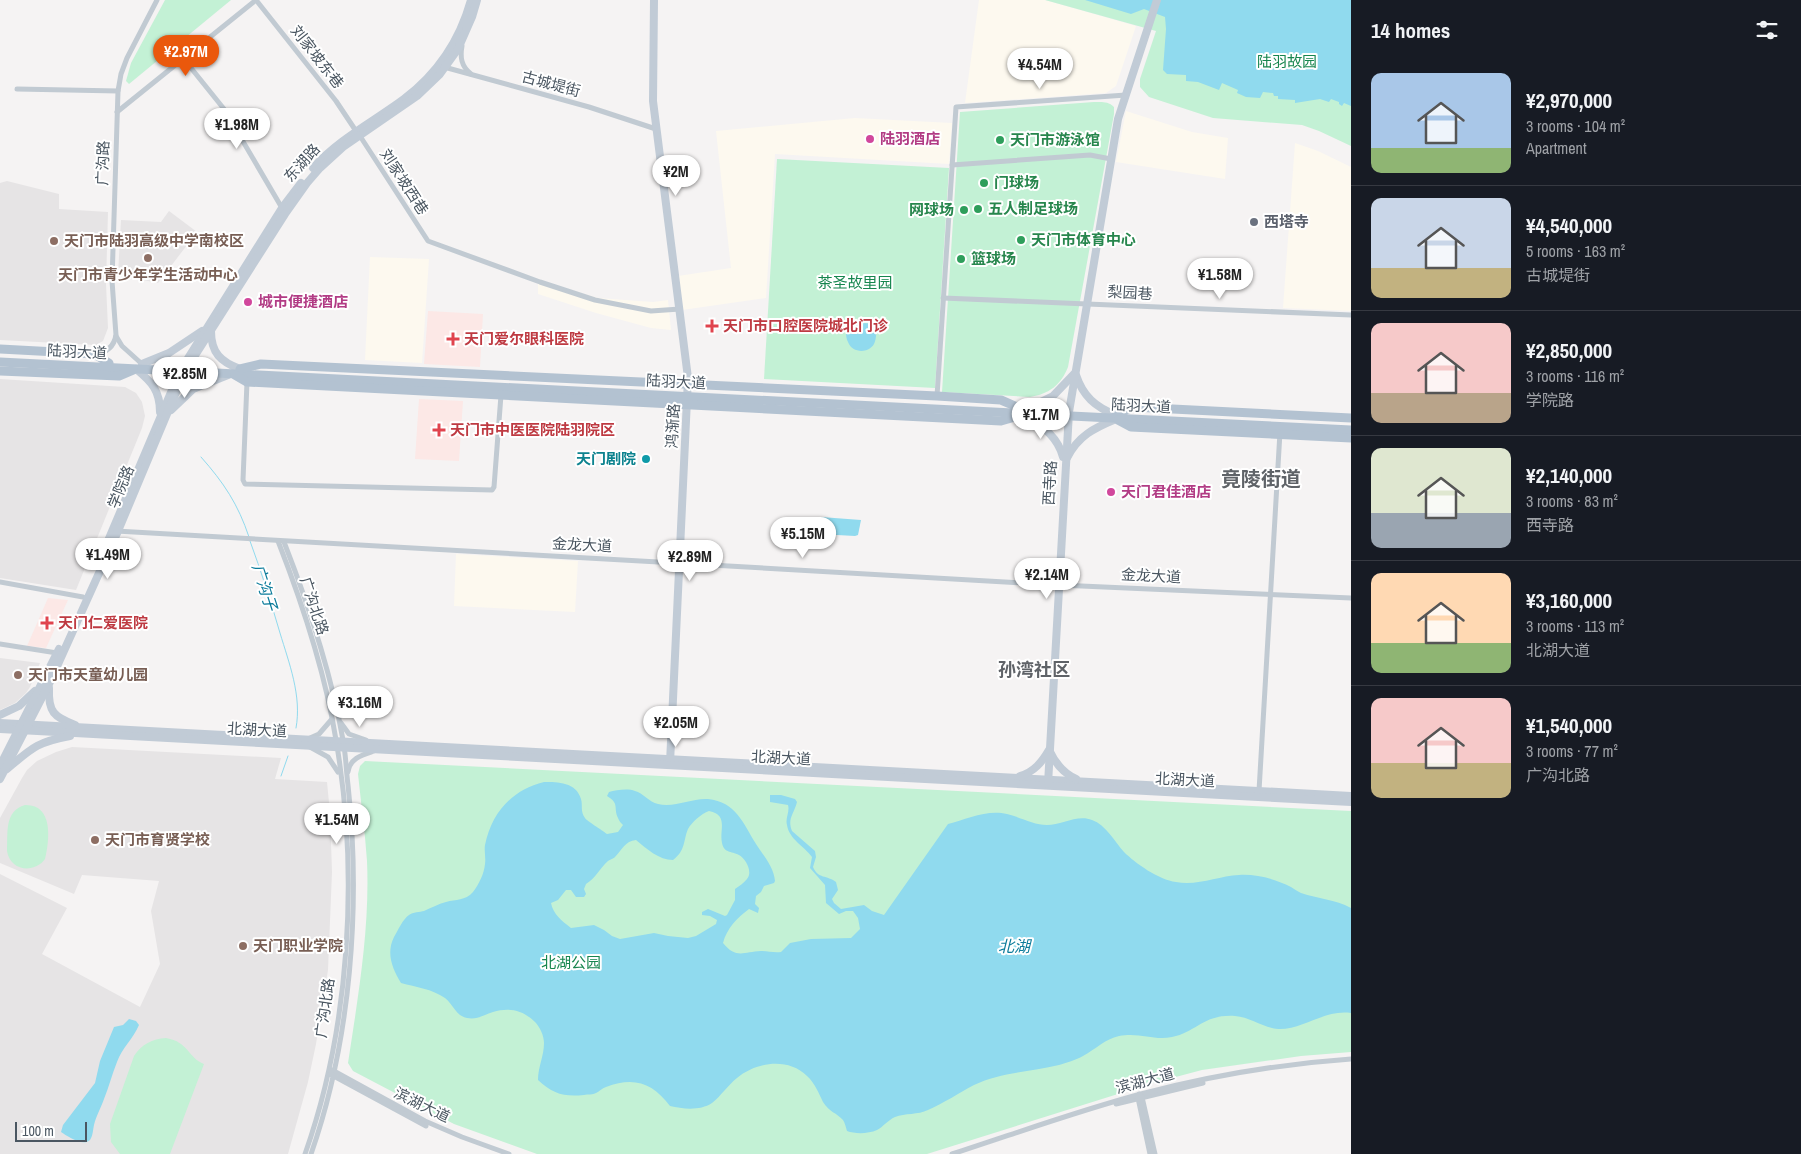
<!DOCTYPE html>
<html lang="en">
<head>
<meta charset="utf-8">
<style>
  body { margin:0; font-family:"Archivo Narrow","Noto Sans SC",sans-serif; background:#242831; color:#f1f3f6; height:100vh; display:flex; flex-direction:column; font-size:19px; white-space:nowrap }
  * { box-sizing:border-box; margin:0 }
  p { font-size:16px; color:#9ea1a6 }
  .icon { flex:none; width:28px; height:28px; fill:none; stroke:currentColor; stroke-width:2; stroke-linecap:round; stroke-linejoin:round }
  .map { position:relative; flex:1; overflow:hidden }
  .panel { display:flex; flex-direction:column; background:#171b24; width:450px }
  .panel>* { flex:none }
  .scale { position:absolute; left:15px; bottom:12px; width:72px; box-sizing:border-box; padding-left:5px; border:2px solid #4a5661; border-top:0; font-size:14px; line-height:18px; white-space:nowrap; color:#4a5661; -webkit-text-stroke:4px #fff; paint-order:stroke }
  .price { position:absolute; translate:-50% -42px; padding:0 11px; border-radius:18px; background:#fff; color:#222; font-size:16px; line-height:32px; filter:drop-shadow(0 1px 2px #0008) }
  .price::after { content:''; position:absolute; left:50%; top:30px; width:15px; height:11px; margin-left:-8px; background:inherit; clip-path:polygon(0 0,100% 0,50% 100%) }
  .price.active { background:#ea580c; color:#fff }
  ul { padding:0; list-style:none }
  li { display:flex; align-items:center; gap:15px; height:125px; padding:0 20px }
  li+li { border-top:1px solid #363941 }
  li span { display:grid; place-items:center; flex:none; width:140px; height:100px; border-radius:10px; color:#555 }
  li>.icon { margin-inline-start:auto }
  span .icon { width:60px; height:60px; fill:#fffc; stroke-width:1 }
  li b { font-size:21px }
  h2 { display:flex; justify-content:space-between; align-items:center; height:60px; padding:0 20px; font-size:21px }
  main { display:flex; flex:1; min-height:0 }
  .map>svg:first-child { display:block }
</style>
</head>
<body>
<main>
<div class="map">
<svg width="1351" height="1154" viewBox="0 0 1351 1154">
  <rect width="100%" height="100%" fill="#f5f3f3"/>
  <g fill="#fdf9ef">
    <polygon points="979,0 1045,0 1136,26 1116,86 1106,93 965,103"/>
    <polygon points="1126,111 1192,132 1228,138 1225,179 1116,162"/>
    <polygon points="855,118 952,123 949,164 775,154 766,298 682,310 678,276 731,268 716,131"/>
    <polygon points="1295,143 1318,151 1351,167 1351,311 1283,308"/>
    <polygon points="370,257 429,259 422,363 365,360"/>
    <polygon points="538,280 598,298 653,302 668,300 671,330 651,328 596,313 538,294"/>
    <polygon points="456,554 578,561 575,612 454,606"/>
  </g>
  <g fill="#e6e4e5">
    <polygon points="7,181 59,194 59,209 108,212 106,284 108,328 103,341 96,345 0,340 0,183"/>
    <polygon points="169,211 197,232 158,283 118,275 121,220 161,222"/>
    <polygon points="0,379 125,387 136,393 142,402 145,416 142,428 76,590 0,578"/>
    <polygon points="0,658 40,663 30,687 26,693 15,703 0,710"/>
    <polygon points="72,747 281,758 275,779 327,782 330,813 332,872 328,970 316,1044 308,1082 288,1154 0,1154 0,874 67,908 42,954 140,1007 160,964 151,911 159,881 82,875 74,894 0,863 0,818 22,778 27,770 37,761 56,752"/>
  </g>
  <g fill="#fce8e6">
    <polygon points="428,311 483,314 480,367 424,364"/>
    <polygon points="419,399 463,401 459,461 415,459"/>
    <polygon points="48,598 68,600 46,648 27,646"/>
  </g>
  <g fill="#c3f1d5">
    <polygon points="165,0 231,0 129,84 126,81 131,63"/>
    <polygon points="1045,0 1351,0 1351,146 1319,131 1302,125 1213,118 1149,97 1140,87 1140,79 1156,31"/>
    <path d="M1094 102C1102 102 1108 101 1114 107V114L1068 367C1061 385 1049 394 1030 397L942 392 960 112Z"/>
    <polygon points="777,159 949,168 935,388 764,379"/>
    <path d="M365 761 1351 811V1052L1301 1056 1202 1070 1153 1083 927 1154H537L454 1124 353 1071 348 1063C358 997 370 929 367 861 365 832 361 803 358 774L360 766Z"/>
    <path d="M25 805C53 804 50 839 45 859 34 874 10 871 7 851 8 833 4 811 25 805Z"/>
    <path d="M166 1038C189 1042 188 1058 204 1064L170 1154H120L111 1142 110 1124 134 1056C142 1044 152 1039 166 1038Z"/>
  </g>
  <g fill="#90daee" fill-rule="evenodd">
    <polygon points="1085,0 1351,0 1351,106 1344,103 1342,106 1339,104 1339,102 1331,99 1329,102 1320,99 1295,103 1295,100 1278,99 1278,96 1274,96 1273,93 1263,92 1260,98 1246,97 1237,93 1238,90 1222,83 1219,90 1198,82 1186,81 1186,75 1167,74 1163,70 1166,29 1165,17 1144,9 1131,14"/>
    <path d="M847 322 877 324C876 330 877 338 874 344 868 354 852 353 848 342 845 336 846 328 847 322Z"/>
    <polygon points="821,517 861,520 858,535 855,536 819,534 817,532"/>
    <path d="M544 782C558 782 576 782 581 799 583 806 580 811 585 818 587 821 602 830 607 834L618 832 623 825C621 823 619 821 618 818 613 807 620 804 607 796L609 792C616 790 628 788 635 791 643 793 649 802 658 804 675 808 691 798 708 799 736 802 743 823 756 844 763 855 774 867 775 881L774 883 764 886 761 892 756 896 755 904 759 908 758 913 749 909C737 918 727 928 723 943 736 959 743 952 761 951 768 951 774 953 781 952L790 943 811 939 851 938 860 929 858 918 853 911H846L839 914 826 903 825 885 810 868 812 857C804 846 789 839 787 825 785 818 790 812 788 805L770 802V795H781L795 799 797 802C794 814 787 819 792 831L815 851 816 857 813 867C818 879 827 875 836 882L838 890 832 899 834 903 841 909 864 905 872 911 884 915 948 824C966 819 988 809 1007 814 1020 817 1034 825 1047 825 1061 825 1078 814 1092 820 1106 825 1114 841 1124 852 1135 863 1159 880 1176 882 1198 886 1218 876 1239 875 1257 874 1275 879 1291 887 1294 889 1297 891 1301 893 1318 899 1335 899 1351 908V1013C1325 1009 1303 1030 1278 1029 1264 1028 1250 1017 1235 1016 1203 1014 1197 1032 1172 1037 1154 1041 1140 1032 1119 1036 1105 1039 1096 1049 1083 1056 1076 1060 1066 1063 1059 1065 1031 1072 1001 1072 974 1085 959 1093 944 1103 928 1110 918 1115 905 1113 895 1117 888 1120 883 1127 877 1130 868 1134 855 1134 847 1131 846 1128 845 1123 843 1120 837 1113 829 1112 823 1102 819 1094 815 1083 807 1076 788 1057 756 1062 737 1078 728 1085 721 1096 712 1103 700 1111 683 1109 670 1106 653 1083 634 1076 606 1087 602 1088 599 1092 596 1093 593 1095 588 1094 584 1095 564 1097 553 1094 538 1080 538 1067 544 1056 544 1043 544 1036 540 1027 535 1022 523 1010 509 1007 493 1012 484 1015 477 1020 467 1018 456 1016 453 1004 445 998 432 989 416 987 401 983 392 968 386 953 394 937 398 930 403 919 409 915 413 912 420 912 424 911 431 908 438 904 446 902 456 899 465 901 473 892 479 884 484 874 485 864 486 858 484 851 485 845 492 812 512 790 544 782ZM709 811C729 815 719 830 722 843 724 853 731 851 739 855 746 859 753 872 747 879 744 883 739 886 735 889V900L727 915 725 916 708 909 702 912V915L710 916 717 920 716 924 696 936 688 938 668 936 654 933 620 939 612 936 604 930 594 925 571 928C562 921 553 914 551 903L558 900 566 890H571L576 897H584L586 894 584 889 586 884C596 878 599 869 608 861 610 860 614 858 615 857 622 850 625 841 636 840 647 849 659 860 673 860 686 850 683 841 688 829 692 822 701 814 709 811Z"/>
    <path d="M129 1019 136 1021 139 1025C133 1039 122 1048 117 1062 112 1074 109 1087 104 1099 101 1108 96 1116 94 1125 93 1129 93 1136 90 1140 83 1147 67 1136 61 1132L63 1125 95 1083 100 1061 114 1027 123 1025Z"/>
  </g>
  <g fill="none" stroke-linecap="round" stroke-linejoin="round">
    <g stroke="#90daee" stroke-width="1">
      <path d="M201 457C224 483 238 504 249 537"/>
      <path d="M250 541C261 571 271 602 280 633 289 663 302 696 296 728"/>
      <polyline points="281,776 288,756"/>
    </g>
    <g stroke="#c1cad2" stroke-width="5">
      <path d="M462 46C460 57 461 66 471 74"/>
      <polyline points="183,58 224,109 282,208"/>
      <polyline points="444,67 589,107 656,129"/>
      <polyline points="17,89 118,91"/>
      <polyline points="117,112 256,0 336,101 356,131"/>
      <polyline points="360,136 428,241 540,282 595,300 651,311 680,309"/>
      <polyline points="952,165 1090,155 1111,159"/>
      <polyline points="943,298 1351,315"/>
      <polyline points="116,336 122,346 142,364"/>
      <path d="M94 354C106 353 114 347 116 335L112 281 118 91 121 74 127 58 157 0"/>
      <polyline points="247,382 243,480 245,484 492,490 494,487 501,395"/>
      <polyline points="937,396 956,107 1126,95"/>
      <polyline points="116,531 1059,585 1351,598"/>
      <path d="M278 541C303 605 325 671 336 740 359 873 350 1027 305 1154"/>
      <path d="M284 542C309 606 331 672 343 740 346 755 346 770 348 785 361 905 351 1040 311 1154"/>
      <polyline points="0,582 83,597"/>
      <polyline points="0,644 57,653"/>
      <polyline points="341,723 349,734 366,740"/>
      <polyline points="310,738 319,734 332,719"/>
      <polyline points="310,747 328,757 338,772"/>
      <path d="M348 772C350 758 362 755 374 751"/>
      <polyline points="1259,791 1280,432"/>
      <polyline points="332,1070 425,1121 462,1137 509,1154"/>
      <polyline points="330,1074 426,1126"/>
      <polyline points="1116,1104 1203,1083"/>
      <path d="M952 1154C1014 1134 1077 1111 1141 1094 1209 1076 1280 1064 1351 1059"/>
      <polyline points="1150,1154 1138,1098 1139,1094 1142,1097 1155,1154"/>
    </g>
    <g stroke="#c1cbd6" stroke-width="8">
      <polyline points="654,0 653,101 688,378 670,763"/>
      <path d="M313 168C339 139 373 122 404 99 437 74 460 40 471 0"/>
      <path d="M211 331C211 353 221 362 240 369"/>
      <polyline points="142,364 169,353 202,331"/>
      <path d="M136 369C152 382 160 391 160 412"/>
      <path d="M1076 375C1083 396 1095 407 1116 415"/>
      <polyline points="171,410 193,389 228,375"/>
      <polyline points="1024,410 1053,396 1074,374"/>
      <path d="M1024 414C1041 426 1057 435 1063 457"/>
      <path d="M1067 458C1078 436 1094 428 1116 419"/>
      <polyline points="99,562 180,371 282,208 301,183"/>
      <path d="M49 688C48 712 54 717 75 725"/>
      <polyline points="0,715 19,706 35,691"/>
      <polyline points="0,723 1351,796"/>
      <polyline points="0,729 1351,802"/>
      <polyline points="0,766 59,649"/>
      <path d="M7 769C32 748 37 742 70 736"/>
      <path d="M1020 776C1034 772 1042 762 1049 750 1055 763 1063 773 1076 779"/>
      <polyline points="0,779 49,684 118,531 185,371 285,214 307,183 320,168 343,147 417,96 440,74 458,49 472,17 477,0"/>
      <polyline points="1048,784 1069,412 1118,119 1157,0"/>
    </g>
    <g stroke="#b3c2d1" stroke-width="9">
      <polyline points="0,349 94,354 109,363"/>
      <polyline points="0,362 1351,430"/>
      <polyline points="240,369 261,364 937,396 1001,400 1024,410"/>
      <polyline points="0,371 119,376 133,370"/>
      <polyline points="235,375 247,382 1001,421 1018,416"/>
      <polyline points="1116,415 1133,407 1351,418"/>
      <polyline points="1118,420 1131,427 1351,438"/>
    </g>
  </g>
  <g fill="#d1479c" stroke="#fff" stroke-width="2">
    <circle cx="870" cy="139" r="5"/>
    <circle cx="248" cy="302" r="5"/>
    <circle cx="1111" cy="492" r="5"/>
  </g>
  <g fill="#2e9e5b" stroke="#fff" stroke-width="2">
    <circle cx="1000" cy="140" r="5"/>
    <circle cx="984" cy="183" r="5"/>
    <circle cx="978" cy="209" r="5"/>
    <circle cx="964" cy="210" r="5"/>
    <circle cx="1021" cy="240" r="5"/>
    <circle cx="961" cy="259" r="5"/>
  </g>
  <circle fill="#6b7280" stroke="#fff" stroke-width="2" cx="1254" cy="222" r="5"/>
  <g fill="#8d6e63" stroke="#fff" stroke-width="2">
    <circle cx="54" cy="241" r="5"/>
    <circle cx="148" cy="258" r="5"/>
    <circle cx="18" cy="675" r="5"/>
    <circle cx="95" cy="840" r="5"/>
    <circle cx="243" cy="946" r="5"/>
  </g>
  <g fill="#e0444e" stroke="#fff" stroke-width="2">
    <path d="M709.5 318.5h5v5h5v5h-5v5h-5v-5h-5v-5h5z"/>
    <path d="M450.5 331.5h5v5h5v5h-5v5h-5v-5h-5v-5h5z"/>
    <path d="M436.5 422.5h5v5h5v5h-5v5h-5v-5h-5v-5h5z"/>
    <path d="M44.5 615.5h5v5h5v5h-5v5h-5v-5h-5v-5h5z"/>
  </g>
  <circle fill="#0f9aa8" stroke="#fff" stroke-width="2" cx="646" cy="459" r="5"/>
  <g text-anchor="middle" stroke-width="4" stroke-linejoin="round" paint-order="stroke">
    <g font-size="15" fill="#4a5661" stroke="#fff">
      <text transform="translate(317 57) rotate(52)" y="5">刘家坡东巷</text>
      <text transform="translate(551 84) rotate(15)" y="5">古城堤街</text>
      <text transform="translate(103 163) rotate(-88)" y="5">广沟路</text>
      <text transform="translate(302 163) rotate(-48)" y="5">东湖路</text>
      <text transform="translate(404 182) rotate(57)" y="5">刘家坡西巷</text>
      <text transform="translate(1130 293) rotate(3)" y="5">梨园巷</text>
      <text transform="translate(77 352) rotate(3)" y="5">陆羽大道</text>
      <text transform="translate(676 382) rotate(3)" y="5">陆羽大道</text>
      <text transform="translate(1141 406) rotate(3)" y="5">陆羽大道</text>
      <text transform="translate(673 426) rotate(-87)" y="5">鸿渐路</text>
      <text transform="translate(1050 483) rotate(-87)" y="5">西寺路</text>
      <text transform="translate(121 487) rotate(-68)" y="5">学院路</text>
      <text transform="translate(582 545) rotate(3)" y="5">金龙大道</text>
      <text transform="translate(1151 576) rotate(3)" y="5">金龙大道</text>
      <text transform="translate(314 606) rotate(72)" y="5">广沟北路</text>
      <text transform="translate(257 730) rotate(3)" y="5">北湖大道</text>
      <text transform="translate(781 758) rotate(3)" y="5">北湖大道</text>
      <text transform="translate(1185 780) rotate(3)" y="5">北湖大道</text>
      <text transform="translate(325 1008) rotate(-82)" y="5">广沟北路</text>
      <text transform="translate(1145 1081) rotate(-15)" y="5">滨湖大道</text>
      <text transform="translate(422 1105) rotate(26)" y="5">滨湖大道</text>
    </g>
    <g font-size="15" fill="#17864f" stroke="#fff">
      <text x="1287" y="67">陆羽故园</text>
      <text x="855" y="288">茶圣故里园</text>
      <text x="571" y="968">北湖公园</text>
    </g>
    <g font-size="15" font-weight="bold" fill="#b23c85" stroke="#fff" text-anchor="start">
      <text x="880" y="144">陆羽酒店</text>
      <text x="258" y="307">城市便捷酒店</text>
      <text x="1121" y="497">天门君佳酒店</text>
    </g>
    <g font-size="15" font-weight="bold" fill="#27864d" stroke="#fff" text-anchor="start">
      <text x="1010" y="145">天门市游泳馆</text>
      <text x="994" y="188">门球场</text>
      <text x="988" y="214">五人制足球场</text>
      <text x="954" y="215" text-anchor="end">网球场</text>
      <text x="1031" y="245">天门市体育中心</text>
      <text x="971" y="264">篮球场</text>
    </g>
    <g font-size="15" font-weight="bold" fill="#5b616d" stroke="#fff" text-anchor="start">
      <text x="1264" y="227">西塔寺</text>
    </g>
    <g font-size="15" font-weight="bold" fill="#785e54" stroke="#fff" text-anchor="start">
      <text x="64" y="246">天门市陆羽高级中学南校区</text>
      <text x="148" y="280" text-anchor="middle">天门市青少年学生活动中心</text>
      <text x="28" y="680">天门市天童幼儿园</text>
      <text x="105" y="845">天门市育贤学校</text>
      <text x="253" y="951">天门职业学院</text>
    </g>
    <g font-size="15" font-weight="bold" fill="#be3a42" stroke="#fff" text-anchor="start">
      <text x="723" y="331">天门市口腔医院城北门诊</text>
      <text x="464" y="344">天门爱尔眼科医院</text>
      <text x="450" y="435">天门市中医医院陆羽院区</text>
      <text x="58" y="628">天门仁爱医院</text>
    </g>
    <g font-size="15" font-weight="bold" fill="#0d838f" stroke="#fff" text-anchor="end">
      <text x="636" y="464">天门剧院</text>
    </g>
    <g font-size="16" font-style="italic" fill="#0c7c9b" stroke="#fff">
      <text transform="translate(265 587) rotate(72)" y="6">广沟子</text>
      <text x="1014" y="952">北湖</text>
    </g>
    <g font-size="18" font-weight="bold" fill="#5f6368" stroke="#fff">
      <text x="1034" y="676">孙湾社区</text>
    </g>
    <g font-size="20" font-weight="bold" fill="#5f6368" stroke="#fff">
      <text x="1261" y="486">竟陵街道</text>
    </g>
  </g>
</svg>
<div class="scale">100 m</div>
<b class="price active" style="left:186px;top:77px">¥2.97M</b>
<b class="price" style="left:1040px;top:90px">¥4.54M</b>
<b class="price" style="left:237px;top:150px">¥1.98M</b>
<b class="price" style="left:676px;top:197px">¥2M</b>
<b class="price" style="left:1220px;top:300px">¥1.58M</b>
<b class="price" style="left:185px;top:399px">¥2.85M</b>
<b class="price" style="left:1041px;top:440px">¥1.7M</b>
<b class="price" style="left:803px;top:559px">¥5.15M</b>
<b class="price" style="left:108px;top:580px">¥1.49M</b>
<b class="price" style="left:690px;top:582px">¥2.89M</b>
<b class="price" style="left:1047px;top:600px">¥2.14M</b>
<b class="price" style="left:360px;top:728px">¥3.16M</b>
<b class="price" style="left:676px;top:748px">¥2.05M</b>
<b class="price" style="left:337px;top:845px">¥1.54M</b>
</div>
<section class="panel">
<h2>14 homes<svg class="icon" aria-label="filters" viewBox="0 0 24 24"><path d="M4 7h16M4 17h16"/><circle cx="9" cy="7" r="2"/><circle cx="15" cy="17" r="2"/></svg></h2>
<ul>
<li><span style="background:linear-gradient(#a9c7e8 75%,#8fb573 0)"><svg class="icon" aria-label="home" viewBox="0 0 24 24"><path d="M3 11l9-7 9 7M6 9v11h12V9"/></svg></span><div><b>¥2,970,000</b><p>3 rooms · 104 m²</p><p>Apartment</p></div></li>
<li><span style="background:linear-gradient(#c9d6e8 70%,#c2b280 0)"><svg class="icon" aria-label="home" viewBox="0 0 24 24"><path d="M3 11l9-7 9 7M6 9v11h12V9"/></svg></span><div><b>¥4,540,000</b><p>5 rooms · 163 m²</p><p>古城堤街</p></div></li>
<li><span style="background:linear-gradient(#f6c9c9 70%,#b9a48a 0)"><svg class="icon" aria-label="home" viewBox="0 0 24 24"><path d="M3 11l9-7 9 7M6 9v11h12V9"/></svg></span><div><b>¥2,850,000</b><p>3 rooms · 116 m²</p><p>学院路</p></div></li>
<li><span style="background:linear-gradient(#dfe7d0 65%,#9aa5b1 0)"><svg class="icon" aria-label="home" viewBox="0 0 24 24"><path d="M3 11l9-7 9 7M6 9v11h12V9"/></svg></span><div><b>¥2,140,000</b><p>3 rooms · 83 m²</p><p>西寺路</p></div></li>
<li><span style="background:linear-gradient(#ffd9b3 70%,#8fb573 0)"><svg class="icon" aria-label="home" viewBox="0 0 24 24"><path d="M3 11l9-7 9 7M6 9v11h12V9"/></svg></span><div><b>¥3,160,000</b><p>3 rooms · 113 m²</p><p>北湖大道</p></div></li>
<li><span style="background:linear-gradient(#f6c9c9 65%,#c2b280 0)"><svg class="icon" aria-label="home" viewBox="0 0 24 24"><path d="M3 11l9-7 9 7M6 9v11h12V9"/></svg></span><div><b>¥1,540,000</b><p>3 rooms · 77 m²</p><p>广沟北路</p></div></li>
</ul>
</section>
</main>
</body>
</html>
